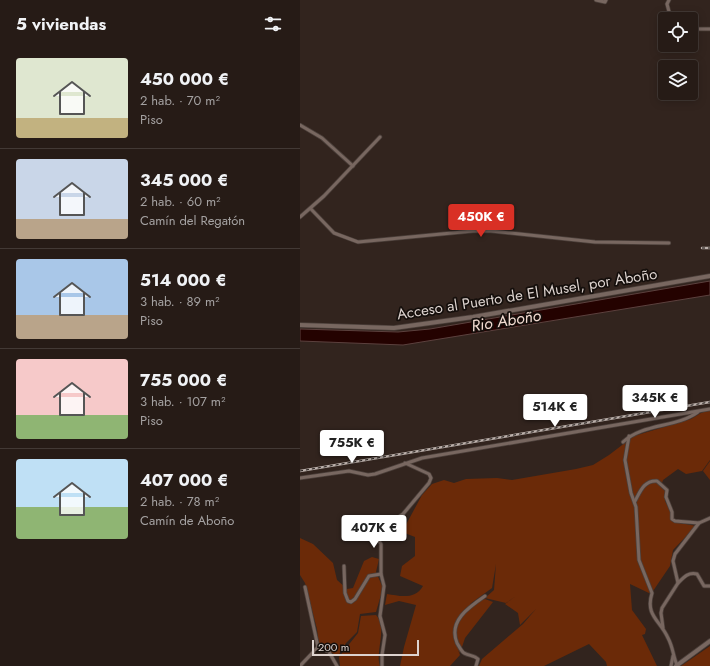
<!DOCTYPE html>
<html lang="es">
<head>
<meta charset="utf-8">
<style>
  body { margin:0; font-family:Jost,sans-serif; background:#322823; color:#f1f3f6; height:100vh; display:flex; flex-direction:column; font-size:15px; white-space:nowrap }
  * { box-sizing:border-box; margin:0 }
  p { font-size:13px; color:#a4a1a1 }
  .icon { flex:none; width:22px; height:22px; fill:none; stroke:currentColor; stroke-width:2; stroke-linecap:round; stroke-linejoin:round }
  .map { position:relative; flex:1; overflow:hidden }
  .sheet { display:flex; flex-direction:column; background:#261b16; width:300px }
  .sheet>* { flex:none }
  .buttons { position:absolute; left:358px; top:12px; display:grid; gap:8px }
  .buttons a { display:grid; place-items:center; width:40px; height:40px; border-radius:4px; background:#261b16; box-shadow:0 2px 10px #0003,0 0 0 1px #423935; font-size:20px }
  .scale { position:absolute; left:12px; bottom:10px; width:107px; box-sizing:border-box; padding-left:4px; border:2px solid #ddd3cf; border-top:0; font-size:11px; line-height:14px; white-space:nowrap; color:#ddd3cf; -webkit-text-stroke:3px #150f0c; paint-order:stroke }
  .price { position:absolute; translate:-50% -34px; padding:0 9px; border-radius:4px; background:#fff; color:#222; font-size:13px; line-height:26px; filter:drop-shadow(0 1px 2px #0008) }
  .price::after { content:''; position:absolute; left:50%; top:24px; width:12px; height:9px; margin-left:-6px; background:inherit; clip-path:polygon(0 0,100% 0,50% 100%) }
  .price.on { background:#d93025; color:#fff }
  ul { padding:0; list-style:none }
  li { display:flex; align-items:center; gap:12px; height:100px; padding:0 16px }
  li+li { border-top:1px solid #423935 }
  li span { display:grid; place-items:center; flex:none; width:112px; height:80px; border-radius:4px; color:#555 }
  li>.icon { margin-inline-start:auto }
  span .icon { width:48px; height:48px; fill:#fffc; stroke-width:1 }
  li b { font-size:17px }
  h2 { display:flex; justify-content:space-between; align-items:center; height:48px; padding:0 16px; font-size:17px }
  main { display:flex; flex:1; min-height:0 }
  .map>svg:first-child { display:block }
</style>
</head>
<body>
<main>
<section class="sheet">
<h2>5 viviendas<svg class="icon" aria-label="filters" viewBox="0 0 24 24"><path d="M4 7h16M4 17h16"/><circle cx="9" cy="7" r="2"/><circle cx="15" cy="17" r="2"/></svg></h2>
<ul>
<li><span style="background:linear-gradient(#dfe7d0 75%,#c2b280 0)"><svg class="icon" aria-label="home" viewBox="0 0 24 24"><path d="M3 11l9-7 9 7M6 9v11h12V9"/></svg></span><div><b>450 000 €</b><p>2 hab. · 70 m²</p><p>Piso</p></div></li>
<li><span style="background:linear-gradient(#c9d6e8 75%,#b9a48a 0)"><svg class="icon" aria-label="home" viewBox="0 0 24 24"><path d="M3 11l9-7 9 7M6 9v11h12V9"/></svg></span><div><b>345 000 €</b><p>2 hab. · 60 m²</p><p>Camín del Regatón</p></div></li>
<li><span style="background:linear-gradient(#a9c7e8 70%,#b9a48a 0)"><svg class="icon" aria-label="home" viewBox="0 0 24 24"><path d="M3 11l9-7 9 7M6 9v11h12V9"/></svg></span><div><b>514 000 €</b><p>3 hab. · 89 m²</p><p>Piso</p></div></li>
<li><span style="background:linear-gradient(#f6c9c9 70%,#8fb573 0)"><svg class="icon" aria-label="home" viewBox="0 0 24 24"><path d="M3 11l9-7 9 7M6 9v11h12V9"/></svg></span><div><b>755 000 €</b><p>3 hab. · 107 m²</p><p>Piso</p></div></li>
<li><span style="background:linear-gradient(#bfe0f5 60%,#8fb573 0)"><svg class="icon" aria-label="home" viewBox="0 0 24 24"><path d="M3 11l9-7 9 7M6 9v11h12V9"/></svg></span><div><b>407 000 €</b><p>2 hab. · 78 m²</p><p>Camín de Aboño</p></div></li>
</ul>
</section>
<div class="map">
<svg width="410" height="666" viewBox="0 0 410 666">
  <rect width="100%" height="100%" fill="#32241e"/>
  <g fill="#6b2a08">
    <path d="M410 410V460L402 471 386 474 378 469 363 480 361 486 366 492 365 501 371 512 370 518 375 522 396 526 373 550 370 566 351 594 330 584 332 610 346 629 345 634 342 635 357 666H307L306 662 289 644 244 666H179L182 659 223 624 236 609 220 625 218 613 205 604 216 596 206 603 185 598 194 590 196 564 192 588 170 604 185 599 193 602 165 638 160 653 158 650 160 655 150 666H100L104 647 116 605 99 601 85 605 87 594C100 596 115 600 123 586L100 576 102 566 115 556V537L102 532 122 495 132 484 144 480 154 483 166 479 197 478 212 480 276 469 293 465 309 455 334 436 391 419 401 413Z"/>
    <polygon points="410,461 410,480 403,471"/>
    <polygon points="0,538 13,544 33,563 37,580 47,589 53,588 64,561 72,557 79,559 76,572 83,588 76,612 60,614 57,632 46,643 38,656 19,646 17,629 5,583 0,575"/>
    <path d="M76 615C88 627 75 651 80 666H40L39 657 58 633 61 616Z"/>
    <polygon points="410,646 410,666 381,666"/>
  </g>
  <polygon fill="#240200" stroke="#5c413e" points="410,281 410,295 103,345 0,341 0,329 98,332 130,329"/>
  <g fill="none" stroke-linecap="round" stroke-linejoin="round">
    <defs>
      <g id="street">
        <polyline points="296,0 305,2 306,0"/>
        <polyline points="369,0 367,4 371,19"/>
        <polyline points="391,29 410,29"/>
        <polyline points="0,125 22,138 53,166"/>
        <polyline points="11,209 34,233 58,242 173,231 191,231 295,242 369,243"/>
        <polyline points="0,217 24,196 80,137"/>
        <path d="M329 436 325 460 331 493 336 507 339 560 352 593C345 616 360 620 368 638 373 647 373 656 377 665"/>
        <path d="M323 442C343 423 376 428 398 412"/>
        <polyline points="0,478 49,471 68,475 75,474 122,458 410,409"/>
        <path d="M335 501C340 492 344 480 357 481L367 490 366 497 372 512V519L375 521 399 523 410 518"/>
        <polyline points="44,566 45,593 48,601 51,602 55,599 69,576 81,574"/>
        <path d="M378 583C384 577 388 572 397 574L404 586H410"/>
        <polyline points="5,587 18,647 29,652 37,666"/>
        <polyline points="363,628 361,613 362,608 378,583 373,561 375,554 399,523"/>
        <polyline points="0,666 18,647"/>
        <polyline points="82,666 82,655 85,635 80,616 84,586 81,574 81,544 76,537 75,531 78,525 85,520 97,518 103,514 129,483 131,478 129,474 105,463"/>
        <path d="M176 666 178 659C174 655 169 656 164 653 161 651 159 646 157 643 148 621 169 607 185 596"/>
        <polyline points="371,666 373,656"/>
      </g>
      <g id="secondary">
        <polyline points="0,325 94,328 173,317 410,276"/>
        <polyline points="376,666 410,641"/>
      </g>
    </defs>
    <use href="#street" stroke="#4c403b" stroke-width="4.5"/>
    <use href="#secondary" stroke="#4c403b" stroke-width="5.5"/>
    <use href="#street" stroke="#786760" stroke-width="3"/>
    <use href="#secondary" stroke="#786760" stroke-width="4"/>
    <defs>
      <g id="rail">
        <polyline points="402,248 410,248"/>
        <polyline points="0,471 410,402"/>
      </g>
    </defs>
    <use href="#rail" stroke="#bcb1ac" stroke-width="2.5"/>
    <use href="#rail" stroke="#150f0c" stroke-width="1" stroke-dasharray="3" stroke-linecap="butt"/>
  </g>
  <g text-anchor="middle" stroke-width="3.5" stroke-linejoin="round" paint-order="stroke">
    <g font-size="15" fill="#ddd3cf" stroke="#150f0c">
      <text transform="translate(227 294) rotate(-9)" y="5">Acceso al Puerto de El Musel, por Aboño</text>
    </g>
    <g font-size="16" font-style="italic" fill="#f2dbd1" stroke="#150f0c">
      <text transform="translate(206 320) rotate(-9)" y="6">Rio Aboño</text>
    </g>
  </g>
</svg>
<div class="buttons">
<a><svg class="icon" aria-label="locate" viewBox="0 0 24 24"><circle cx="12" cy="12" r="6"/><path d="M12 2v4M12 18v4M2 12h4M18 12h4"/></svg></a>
<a><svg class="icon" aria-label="layers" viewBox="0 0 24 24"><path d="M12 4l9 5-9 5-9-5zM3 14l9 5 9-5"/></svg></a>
</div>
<div class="scale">200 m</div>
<b class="price on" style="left:181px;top:238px">450K €</b>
<b class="price" style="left:355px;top:419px">345K €</b>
<b class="price" style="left:255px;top:428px">514K €</b>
<b class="price" style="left:52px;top:464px">755K €</b>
<b class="price" style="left:74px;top:549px">407K €</b>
</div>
</main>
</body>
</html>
